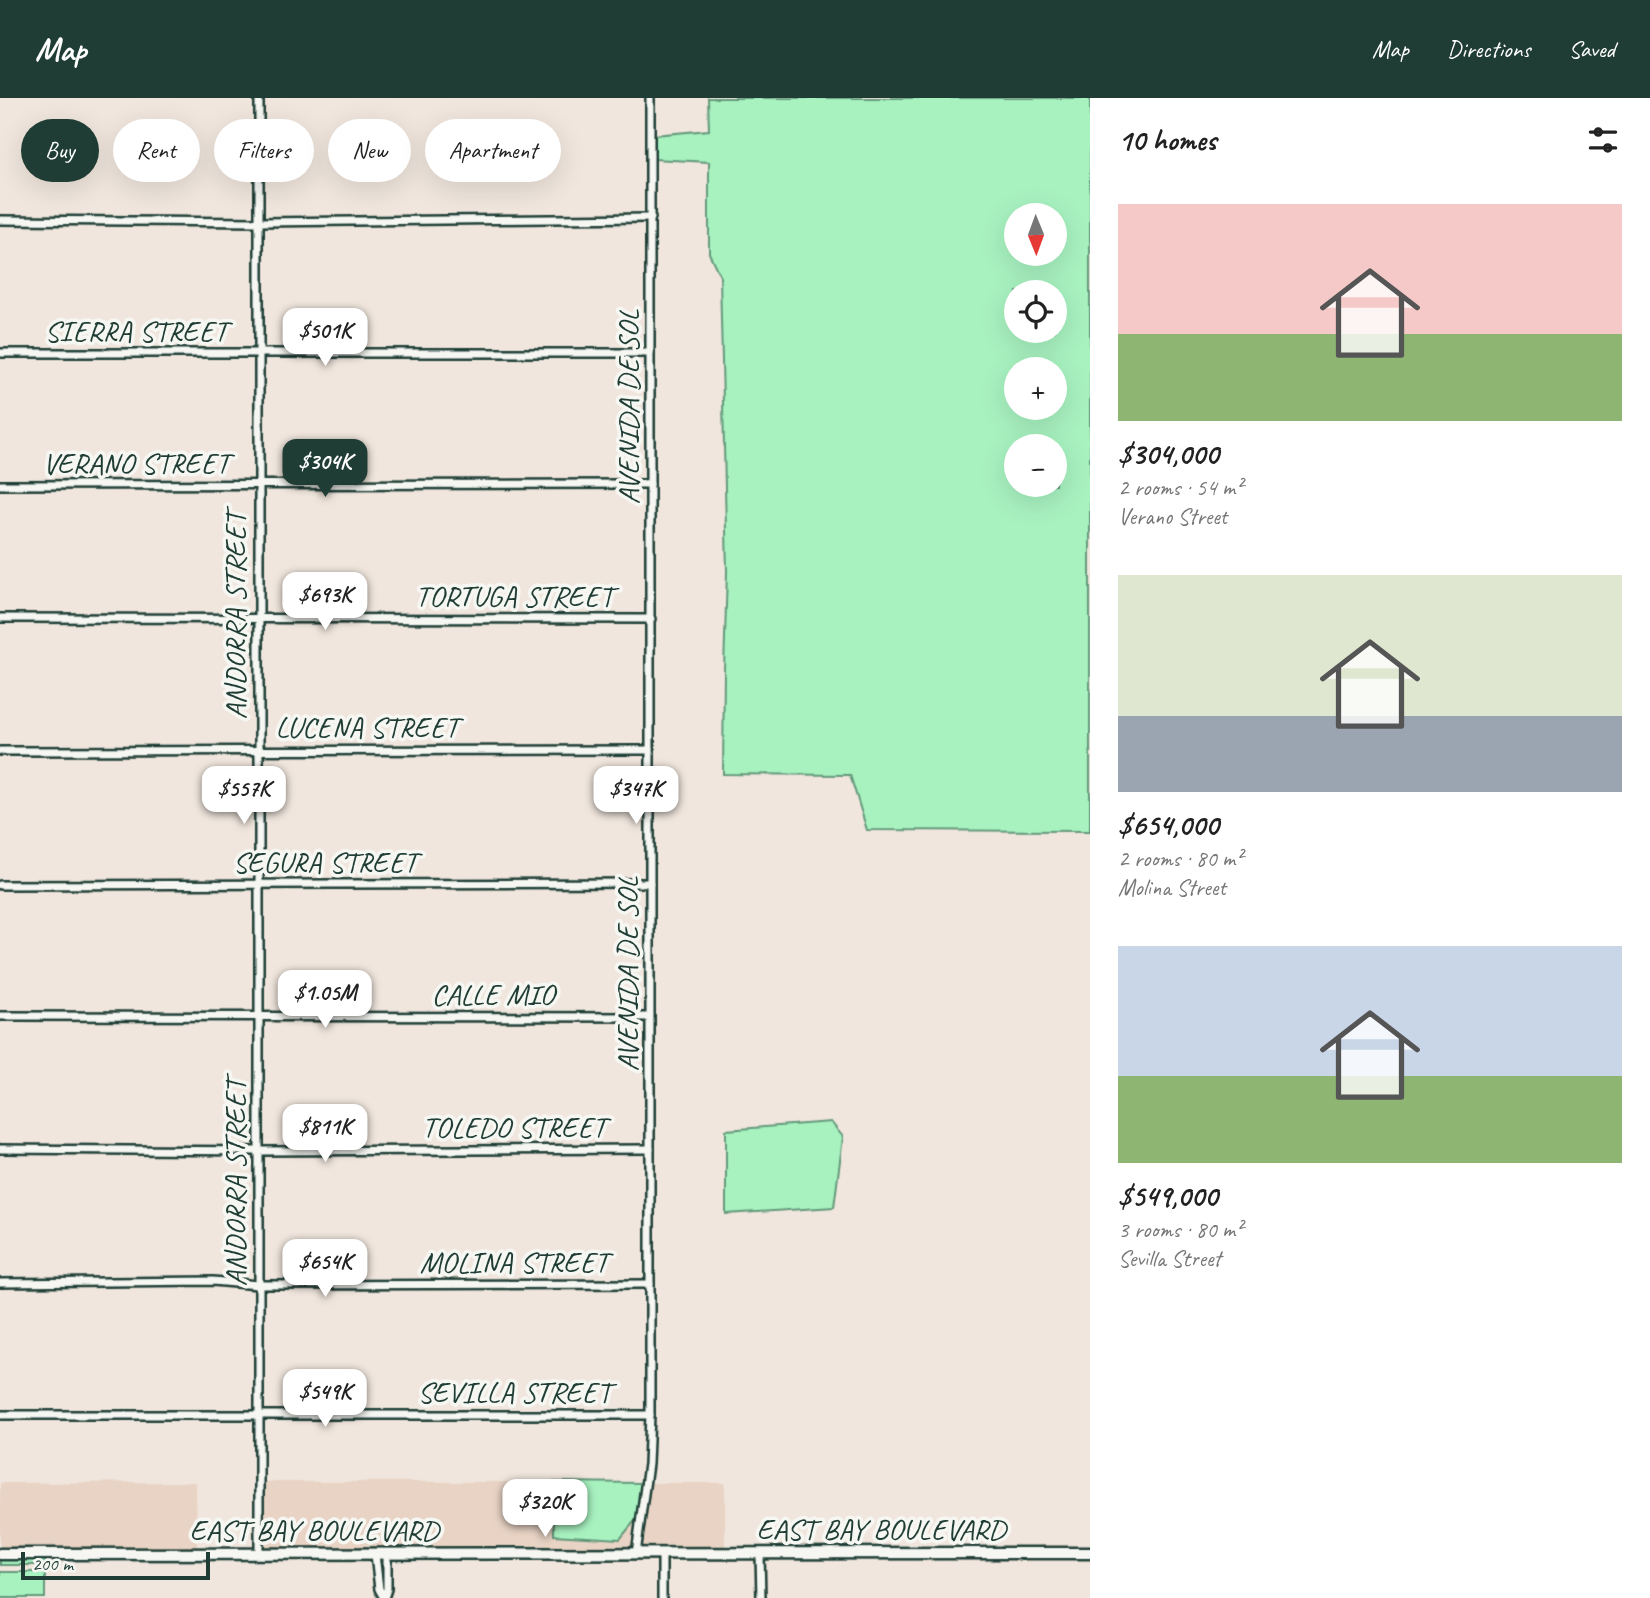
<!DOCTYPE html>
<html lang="en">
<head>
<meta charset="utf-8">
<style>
  body { margin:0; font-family:Caveat,sans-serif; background:#f2f2f2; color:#222; height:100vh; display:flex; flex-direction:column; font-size:26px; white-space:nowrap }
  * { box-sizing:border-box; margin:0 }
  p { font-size:23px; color:#767676 }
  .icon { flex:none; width:38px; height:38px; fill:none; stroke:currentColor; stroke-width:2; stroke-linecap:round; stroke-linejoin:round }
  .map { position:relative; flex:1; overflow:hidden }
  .details { display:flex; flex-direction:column; background:#fff; width:560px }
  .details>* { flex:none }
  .top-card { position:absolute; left:21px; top:21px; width:665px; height:63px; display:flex; gap:14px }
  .needle { width:46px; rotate:179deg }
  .tools { position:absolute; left:1004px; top:105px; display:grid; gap:14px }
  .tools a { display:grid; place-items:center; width:63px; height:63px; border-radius:50%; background:#fff; box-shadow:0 7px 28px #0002; font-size:35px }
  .scale { position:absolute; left:21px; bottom:18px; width:189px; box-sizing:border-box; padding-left:7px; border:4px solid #1f3d34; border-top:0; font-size:19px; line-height:24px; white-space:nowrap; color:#1f3d34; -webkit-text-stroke:5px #f6f6f2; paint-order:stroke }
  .price { position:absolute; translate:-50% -60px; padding:0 16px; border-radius:14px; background:#fff; color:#222; font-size:23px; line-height:46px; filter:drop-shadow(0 2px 4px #0008) }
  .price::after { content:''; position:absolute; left:50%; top:42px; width:21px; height:16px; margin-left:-10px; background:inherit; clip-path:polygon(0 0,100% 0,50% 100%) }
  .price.current { background:#1f3d34; color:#fff }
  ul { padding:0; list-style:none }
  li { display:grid; align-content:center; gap:14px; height:371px; padding:0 28px }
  li span { display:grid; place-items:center; height:217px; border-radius:0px; color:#555 }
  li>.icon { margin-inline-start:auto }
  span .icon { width:126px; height:126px; fill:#fffc; stroke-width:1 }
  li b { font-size:30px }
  h2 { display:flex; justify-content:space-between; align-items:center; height:84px; padding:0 28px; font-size:30px }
  .pill { padding:0 24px; border-radius:32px; background:#fff; box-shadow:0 7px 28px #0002; font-size:24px; line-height:63px }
  .pill.current { background:#1f3d34; color:#fff }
  header { display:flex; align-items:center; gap:42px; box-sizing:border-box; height:98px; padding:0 35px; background:#1f3d34; color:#fff }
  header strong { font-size:33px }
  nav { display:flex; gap:38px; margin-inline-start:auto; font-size:24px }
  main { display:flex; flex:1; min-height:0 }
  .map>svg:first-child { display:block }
</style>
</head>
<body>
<header>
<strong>Map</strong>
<nav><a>Map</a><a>Directions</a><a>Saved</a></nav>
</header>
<main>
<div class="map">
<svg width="1090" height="1500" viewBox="0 0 1090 1500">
  <rect width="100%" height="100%" fill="#f0e6dd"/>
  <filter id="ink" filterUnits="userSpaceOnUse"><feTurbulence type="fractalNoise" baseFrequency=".0143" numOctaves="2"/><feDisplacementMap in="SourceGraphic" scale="14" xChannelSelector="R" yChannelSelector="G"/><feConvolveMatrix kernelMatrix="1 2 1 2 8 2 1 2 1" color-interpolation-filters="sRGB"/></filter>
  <g filter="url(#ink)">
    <g fill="#e8d3c4">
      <polygon points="196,1384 197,1453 0,1452 0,1385"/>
      <polygon points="262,1384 554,1384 554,1437 638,1419 633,1453 262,1453"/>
      <polygon points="649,1385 725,1385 725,1452 640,1452"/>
    </g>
    <g fill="#a8f2c0" stroke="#64987a" stroke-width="2" fill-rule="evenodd">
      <path d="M708 0H1090V733L867 732 850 677 723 676 724 572 727 474 720 178 709 155V64L654 61V37L709 32ZM1017 117H1055V156H1017ZM1017 194H1055V233H1017ZM1055 271V310H1017V271ZM1055 348V387H1017V348Z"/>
      <polygon points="831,1024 843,1039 834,1109 726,1116 726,1032"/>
      <polygon points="554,1384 643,1385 638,1419 620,1441 554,1437"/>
      <rect x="0" y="1460" width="45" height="7"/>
      <rect x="0" y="1474" width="45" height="26"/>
    </g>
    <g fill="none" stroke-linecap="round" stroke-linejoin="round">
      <defs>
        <g id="minor">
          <polyline points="259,0 259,1456"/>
          <polyline points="0,122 259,124 651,120"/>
          <polyline points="0,255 650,255"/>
          <polyline points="0,387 650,386"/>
          <polyline points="0,520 651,521"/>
          <polyline points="0,653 650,652"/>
          <polyline points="0,787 650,785"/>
          <polyline points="0,918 649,919"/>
          <polyline points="0,1051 258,1053 650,1051"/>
          <polyline points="0,1185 213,1183 258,1187 650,1186"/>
          <polyline points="0,1317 650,1317"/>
          <polyline points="375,1456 379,1491 384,1500"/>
          <polyline points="636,1456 648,1366 650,1317 650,0"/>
          <polyline points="662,1456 662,1500"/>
          <polyline points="760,1456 761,1500"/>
          <polyline points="384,1500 387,1491 387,1456"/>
        </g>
        <polyline id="secondary" points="0,1456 1090,1455"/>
      </defs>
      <use href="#minor" stroke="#1f3d34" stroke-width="12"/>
      <use href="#secondary" stroke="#1f3d34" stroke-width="15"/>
      <use href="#minor" stroke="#f6f6f2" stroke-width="7"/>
      <use href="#secondary" stroke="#f6f6f2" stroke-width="10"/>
    </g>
  </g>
  <g text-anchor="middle" stroke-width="7" stroke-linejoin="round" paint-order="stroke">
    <g font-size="30" fill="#1f3d34" stroke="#f6f6f2">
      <text x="136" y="243">SIERRA STREET</text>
      <text transform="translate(628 309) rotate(-90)" y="10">AVENIDA DE SOL</text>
      <text x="136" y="375">VERANO STREET</text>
      <text x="514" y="508">TORTUGA STREET</text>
      <text transform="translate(235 518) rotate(-90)" y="10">ANDORRA STREET</text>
      <text x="367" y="639">LUCENA STREET</text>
      <text x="325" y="774">SEGURA STREET</text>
      <text transform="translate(627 876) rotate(-90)" y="10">AVENIDA DE SOL</text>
      <text x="493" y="906">CALLE MIO</text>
      <text x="514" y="1039">TOLEDO STREET</text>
      <text transform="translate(235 1085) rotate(-90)" y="10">ANDORRA STREET</text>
      <text x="514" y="1174">MOLINA STREET</text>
      <text x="514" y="1304">SEVILLA STREET</text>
      <text x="881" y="1441">EAST BAY BOULEVARD</text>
      <text x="314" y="1442">EAST BAY BOULEVARD</text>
    </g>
  </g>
</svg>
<div class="tools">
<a><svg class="needle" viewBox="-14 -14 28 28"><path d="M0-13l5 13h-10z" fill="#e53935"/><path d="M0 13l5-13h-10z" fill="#767676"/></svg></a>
<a><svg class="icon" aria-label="locate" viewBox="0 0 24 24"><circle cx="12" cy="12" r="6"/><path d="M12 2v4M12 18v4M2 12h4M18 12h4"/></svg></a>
<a>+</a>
<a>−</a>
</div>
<div class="scale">200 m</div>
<b class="price" style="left:325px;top:270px">$501K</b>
<b class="price current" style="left:325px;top:401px">$304K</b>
<b class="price" style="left:325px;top:534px">$693K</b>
<b class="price" style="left:244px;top:728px">$557K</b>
<b class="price" style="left:636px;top:728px">$347K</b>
<b class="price" style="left:325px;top:932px">$1.05M</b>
<b class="price" style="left:325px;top:1066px">$811K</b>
<b class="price" style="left:325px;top:1201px">$654K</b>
<b class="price" style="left:325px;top:1331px">$549K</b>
<b class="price" style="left:545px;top:1441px">$320K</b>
<div class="top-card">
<a class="pill current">Buy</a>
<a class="pill">Rent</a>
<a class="pill">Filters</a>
<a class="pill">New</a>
<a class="pill">Apartment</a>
</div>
</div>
<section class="details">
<h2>10 homes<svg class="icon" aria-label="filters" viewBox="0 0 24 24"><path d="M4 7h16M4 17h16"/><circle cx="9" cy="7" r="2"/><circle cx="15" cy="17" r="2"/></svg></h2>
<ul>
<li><span style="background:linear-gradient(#f6c9c9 60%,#8fb573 0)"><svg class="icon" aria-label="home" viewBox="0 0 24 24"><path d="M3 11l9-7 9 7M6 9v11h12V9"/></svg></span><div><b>$304,000</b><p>2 rooms · 54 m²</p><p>Verano Street</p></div></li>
<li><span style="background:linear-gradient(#dfe7d0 65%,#9aa5b1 0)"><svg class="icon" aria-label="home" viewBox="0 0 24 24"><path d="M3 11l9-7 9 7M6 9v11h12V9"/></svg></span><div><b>$654,000</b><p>2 rooms · 80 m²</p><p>Molina Street</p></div></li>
<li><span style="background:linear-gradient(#c9d6e8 60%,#8fb573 0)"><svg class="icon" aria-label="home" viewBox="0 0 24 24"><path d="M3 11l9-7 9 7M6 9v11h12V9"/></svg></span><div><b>$549,000</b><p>3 rooms · 80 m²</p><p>Sevilla Street</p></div></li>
</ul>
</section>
</main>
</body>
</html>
